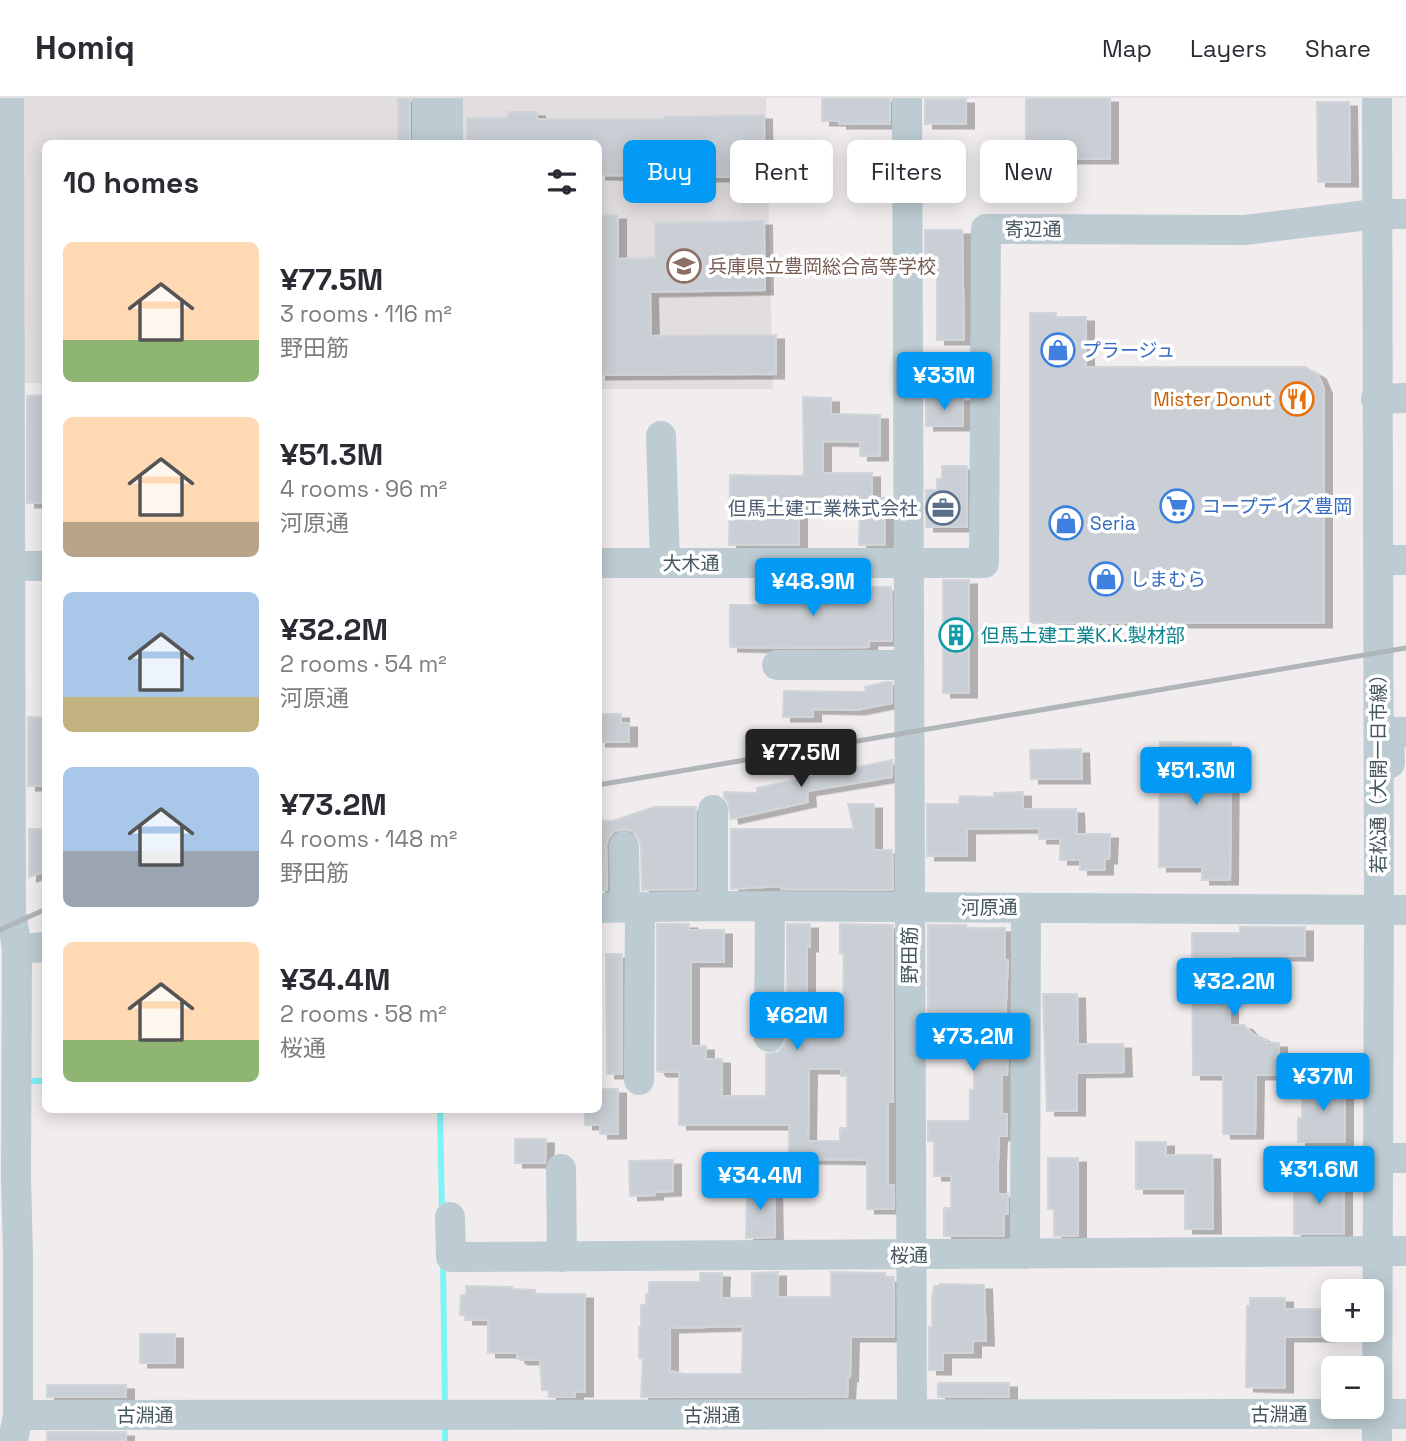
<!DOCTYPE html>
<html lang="en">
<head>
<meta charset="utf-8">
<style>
  body { margin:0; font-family:"Space Grotesk","Noto Sans JP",sans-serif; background:#f2f2f3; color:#2b2b33; height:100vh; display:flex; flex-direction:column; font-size:26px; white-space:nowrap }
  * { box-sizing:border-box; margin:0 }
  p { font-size:23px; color:#7c7c81 }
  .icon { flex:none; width:38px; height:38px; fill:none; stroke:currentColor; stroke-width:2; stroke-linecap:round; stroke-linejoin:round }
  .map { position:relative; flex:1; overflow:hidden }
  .panel { position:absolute; left:42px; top:42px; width:560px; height:973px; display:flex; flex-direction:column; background:#fff; border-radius:10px; box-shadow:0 4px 18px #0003 }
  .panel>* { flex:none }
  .guide { position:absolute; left:623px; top:42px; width:665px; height:63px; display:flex; gap:14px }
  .buttons { position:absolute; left:1321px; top:1181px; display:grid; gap:14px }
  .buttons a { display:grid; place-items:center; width:63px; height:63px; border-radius:10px; background:#fff; box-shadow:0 4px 18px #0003; font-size:35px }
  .price { position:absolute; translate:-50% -60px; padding:0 16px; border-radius:7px; background:#039af6; color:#fff; font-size:23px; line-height:46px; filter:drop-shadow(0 2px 4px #0008) }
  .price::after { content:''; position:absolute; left:50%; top:42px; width:21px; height:16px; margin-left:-10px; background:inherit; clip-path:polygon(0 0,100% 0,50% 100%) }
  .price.active { background:#222; color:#fff }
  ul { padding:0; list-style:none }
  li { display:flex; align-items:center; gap:21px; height:175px; padding:0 21px }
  li span { display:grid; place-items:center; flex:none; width:196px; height:140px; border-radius:10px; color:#555 }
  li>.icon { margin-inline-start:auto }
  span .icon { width:84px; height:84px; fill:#fffc; stroke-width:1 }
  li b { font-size:30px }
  h2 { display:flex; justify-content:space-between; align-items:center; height:84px; padding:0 21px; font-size:30px }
  .chip { padding:0 24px; border-radius:10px; background:#fff; box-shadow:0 4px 18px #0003; font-size:24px; line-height:63px }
  .chip.active { background:#039af6; color:#fff }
  header { display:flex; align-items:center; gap:42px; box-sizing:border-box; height:98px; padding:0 35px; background:#fff; border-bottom:2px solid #e1e1e2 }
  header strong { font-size:33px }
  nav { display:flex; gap:38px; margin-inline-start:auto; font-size:24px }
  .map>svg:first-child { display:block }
</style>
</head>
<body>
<header>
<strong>Homiq</strong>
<nav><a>Map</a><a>Layers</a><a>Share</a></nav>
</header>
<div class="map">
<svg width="1406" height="1343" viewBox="0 0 1406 1343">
  <defs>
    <filter id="shadow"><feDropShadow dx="8" dy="4.5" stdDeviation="0" flood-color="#0004"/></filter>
  </defs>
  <rect width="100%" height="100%" fill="#f1edee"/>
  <g fill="#e2dee0">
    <polygon points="15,0 422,0 422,45 46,46 45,285 17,285"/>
    <polygon points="457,0 766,0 773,291 599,291 598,46 457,45"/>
  </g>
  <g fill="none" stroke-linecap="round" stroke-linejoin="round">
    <g stroke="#7ef4f7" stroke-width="6">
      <polyline points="30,983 46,983"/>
      <polyline points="440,1012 442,1115"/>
      <polyline points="443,1164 445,1307"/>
      <polyline points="445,1325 445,1343"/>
    </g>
  </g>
  <g fill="#c9cfd4" stroke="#d1d5da" stroke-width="2" fill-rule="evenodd" filter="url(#shadow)">
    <rect x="398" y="0" width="12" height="46"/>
    <polygon points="822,0 890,0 890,26 839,26 839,23 822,23"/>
    <rect x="1026" y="0" width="84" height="61"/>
    <rect x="925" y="1" width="41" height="25"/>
    <polygon points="1317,4 1349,4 1350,84 1318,84"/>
    <polygon points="508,14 537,14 537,21 665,21 665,19 764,17 765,78 667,80 667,78 598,77 598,46 467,46 467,20 508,20"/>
    <polygon points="600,117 618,117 618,161 655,160 655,125 764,123 765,192 650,194 651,238 776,237 776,276 598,277"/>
    <polygon points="925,132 962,132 964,242 937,242 937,157 925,157"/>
    <polygon points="1030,215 1056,215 1056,219 1086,219 1086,269 1305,269 1318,277 1324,291 1324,525 1030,525"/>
    <polygon points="46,297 46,405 27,405 27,298"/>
    <polygon points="803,299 831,300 831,316 880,317 880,358 860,358 860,344 823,343 823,375 872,375 872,400 885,400 885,447 859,447 860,401 799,402 799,447 729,447 730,377 804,378"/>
    <rect x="926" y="299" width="37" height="29"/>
    <polygon points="942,368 967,368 967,429 926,429 926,392 937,392 937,381 942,381"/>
    <polygon points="763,482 781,482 781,486 795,486 795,489 891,489 892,543 869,543 869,549 773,550 730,549 730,507 763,507"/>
    <rect x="943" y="482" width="26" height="113"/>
    <polygon points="885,584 892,584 892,605 857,612 813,611 813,619 783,619 784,593 866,594 865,589"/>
    <polygon points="598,616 621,616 621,625 629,625 629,644 598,644"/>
    <polygon points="28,619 46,620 46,688 28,688"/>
    <polygon points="1160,644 1231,645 1230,782 1202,782 1202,769 1159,769"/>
    <polygon points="1081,651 1082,681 1031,681 1030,652"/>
    <polygon points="892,662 892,679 807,693 808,704 731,721 728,704 724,699 724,694 757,695 757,690"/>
    <polygon points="1023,694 1023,711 1076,711 1077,736 1110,736 1109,761 1105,761 1105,772 1080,772 1080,762 1060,762 1060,741 1039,741 1039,730 967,731 967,758 927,758 927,706 959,706 960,698 994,699 994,695"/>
    <polygon points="848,706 874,706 874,752 892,752 893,792 781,791 781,788 731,791 731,731 854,731"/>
    <polygon points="654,709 696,709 696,791 642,792 641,748 639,740 633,733 624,731 614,733 608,740 606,748 607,792 598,792 598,723 613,723"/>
    <polygon points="29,731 46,731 46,773 29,779"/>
    <path d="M657 826H689L688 832H724V864H691V948H706V961H722V998H766V956L778 954 784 947 787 939V826H810V849H807V901H843L844 856 840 855V826L893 827V1004H888V1087H894V1111H867V1062L808 1061V1079H789V1027H679V974H659L657 972ZM809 971H841V978H847V1030H840V1043H808Z"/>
    <polygon points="928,827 966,827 966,830 1005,830 1005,862 1008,862 1005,925 1008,925 1008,944 1007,977 1002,977 1002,1016 1007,1016 1007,1038 999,1038 998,1064 998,1096 1008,1096 1008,1116 1004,1116 1004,1138 944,1138 944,1110 951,1110 951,1078 934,1078 934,1043 928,1043 928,1023 970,1023 970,992 974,992 974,917 928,917"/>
    <polygon points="1240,829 1305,829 1305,858 1230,858 1230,927 1244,927 1252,936 1267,942 1267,945 1279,945 1279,977 1256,977 1255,1036 1223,1036 1223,977 1193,977 1192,835 1240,835"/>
    <polygon points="606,856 622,856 622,976 607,976"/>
    <polygon points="1043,896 1077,896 1078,946 1123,946 1124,974 1077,975 1077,1013 1047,1013"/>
    <polygon points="1302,985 1345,985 1345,1044 1298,1044 1298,1020 1302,1020"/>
    <polygon points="600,991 618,991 618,1036 600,1036 600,1027 585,1027 585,1012 598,1012"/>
    <polygon points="515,1041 546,1041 545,1065 515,1065"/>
    <polygon points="1136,1044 1166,1044 1166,1057 1212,1057 1213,1131 1185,1131 1185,1091 1136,1091"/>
    <polygon points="1048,1060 1078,1060 1078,1138 1054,1138 1054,1111 1048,1111"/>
    <polygon points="673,1062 673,1093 655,1094 655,1097 630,1098 629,1063"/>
    <polygon points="1294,1080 1335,1080 1335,1083 1344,1083 1344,1136 1294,1136"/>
    <polygon points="747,1087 774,1087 775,1139 746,1140"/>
    <path d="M778 1174V1199H831V1174L885 1175V1180H894V1239H851L850 1279H848L847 1299H641L643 1260H639V1229H641V1207H646V1196H649V1184H700V1175H722L721 1200H752V1175ZM743 1228 742 1276H684L670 1273V1230Z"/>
    <polygon points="940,1186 984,1187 986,1243 973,1243 973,1255 943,1255 943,1272 929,1272 929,1229 932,1229 932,1202 934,1188 940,1188"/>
    <polygon points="466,1188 512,1189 512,1191 535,1192 535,1196 585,1196 585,1294 575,1294 575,1299 549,1299 549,1292 542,1292 540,1262 520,1262 517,1260 517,1255 488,1255 488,1222 465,1222 465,1217 460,1217 461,1197 466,1197"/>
    <polygon points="1250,1200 1285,1200 1285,1211 1334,1211 1334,1234 1328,1234 1328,1239 1285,1239 1285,1290 1246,1289 1247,1208 1250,1208"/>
    <rect x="140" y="1236" width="35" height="29"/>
    <rect x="938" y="1285" width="71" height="14"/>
    <rect x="47" y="1287" width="79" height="12"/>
    <rect x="47" y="1334" width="79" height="9"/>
  </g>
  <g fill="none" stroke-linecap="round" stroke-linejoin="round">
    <g stroke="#bcccd2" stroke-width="30">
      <polyline points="9,0 11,813 17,851 16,1080 18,1158 18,1317 13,1343"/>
      <polyline points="427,0 427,46"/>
      <polyline points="448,0 448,46"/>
      <polyline points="907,0 912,1315"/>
      <polyline points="1376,301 1406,300"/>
      <polyline points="661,338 665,465"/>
      <polyline points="1378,462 1406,462"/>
      <polyline points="598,465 984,465 986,131 1245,132 1376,116 1406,116"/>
      <polyline points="0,468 46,468"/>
      <polyline points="777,567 908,567"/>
      <polyline points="1390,665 1389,634 1406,634"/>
      <polyline points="713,712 713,808"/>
      <polyline points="624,748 625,809"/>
      <polyline points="598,810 713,808 1406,812"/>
      <polyline points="17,851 46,849"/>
      <polyline points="769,939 770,808"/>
      <polyline points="639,982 640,809"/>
      <polyline points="1378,1060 1406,1060"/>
      <polyline points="561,1071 562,1159"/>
      <polyline points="450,1119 451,1159 1406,1153"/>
      <polyline points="1025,1156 1026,810"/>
      <polyline points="18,1317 1406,1316"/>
      <polyline points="1377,1343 1379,812 1377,0"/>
    </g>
    <g stroke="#afb5b9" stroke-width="5">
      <polyline points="598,687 1406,550"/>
      <polyline points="0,832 46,811"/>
    </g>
  </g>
  <defs>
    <symbol id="school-ring" viewBox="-11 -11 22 22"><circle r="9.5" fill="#fff" stroke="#8d6e63" stroke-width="1.5"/><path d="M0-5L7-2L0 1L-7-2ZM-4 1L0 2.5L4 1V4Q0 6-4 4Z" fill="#8d6e63"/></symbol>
    <symbol id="shop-ring" viewBox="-11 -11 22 22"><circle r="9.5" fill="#fff" stroke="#3f7fe0" stroke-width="1.5"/><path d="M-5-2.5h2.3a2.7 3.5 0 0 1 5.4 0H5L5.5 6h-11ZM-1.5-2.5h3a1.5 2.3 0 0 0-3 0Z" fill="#3f7fe0"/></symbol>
    <symbol id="restaurant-ring" viewBox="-11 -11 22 22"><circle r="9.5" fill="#fff" stroke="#e8710a" stroke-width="1.5"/><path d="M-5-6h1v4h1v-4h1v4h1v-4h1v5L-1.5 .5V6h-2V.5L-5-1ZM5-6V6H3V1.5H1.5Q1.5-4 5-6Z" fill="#e8710a"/></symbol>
    <symbol id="supermarket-ring" viewBox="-11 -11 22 22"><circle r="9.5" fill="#fff" stroke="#3f7fe0" stroke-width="1.5"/><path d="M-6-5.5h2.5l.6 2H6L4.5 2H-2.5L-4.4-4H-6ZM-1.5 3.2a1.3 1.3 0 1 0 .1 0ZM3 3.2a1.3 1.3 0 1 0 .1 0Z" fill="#3f7fe0"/></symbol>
    <symbol id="office-ring" viewBox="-11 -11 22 22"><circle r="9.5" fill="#fff" stroke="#5c6f8a" stroke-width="1.5"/><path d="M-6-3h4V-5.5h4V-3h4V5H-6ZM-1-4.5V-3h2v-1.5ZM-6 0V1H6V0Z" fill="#5c6f8a"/></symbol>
    <symbol id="building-ring" viewBox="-11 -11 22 22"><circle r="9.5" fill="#fff" stroke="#0f9aa8" stroke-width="1.5"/><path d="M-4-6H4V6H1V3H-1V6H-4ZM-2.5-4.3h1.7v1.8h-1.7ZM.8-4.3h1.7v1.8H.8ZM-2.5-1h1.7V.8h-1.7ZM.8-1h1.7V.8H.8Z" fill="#0f9aa8"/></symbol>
  </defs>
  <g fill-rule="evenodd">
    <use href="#school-ring" x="665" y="149" width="38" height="38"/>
    <use href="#shop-ring" x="1039" y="233" width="38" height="38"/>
    <use href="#restaurant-ring" x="1278" y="282" width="38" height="38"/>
    <use href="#supermarket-ring" x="1158" y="389" width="38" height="38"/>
    <use href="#office-ring" x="924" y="391" width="38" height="38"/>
    <use href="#shop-ring" x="1047" y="406" width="38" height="38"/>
    <use href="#shop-ring" x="1087" y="462" width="38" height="38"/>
    <use href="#building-ring" x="937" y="518" width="38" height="38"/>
  </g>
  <g text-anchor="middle" stroke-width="7" stroke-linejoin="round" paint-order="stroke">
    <g font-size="19" fill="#44565e" stroke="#fff">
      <text x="1033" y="138">寄辺通</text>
      <text x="691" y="472">大木通</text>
      <text transform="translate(1378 671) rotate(-90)" y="7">若松通（大開一日市線）</text>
      <text x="989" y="816">河原通</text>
      <text transform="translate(909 857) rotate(-90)" y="7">野田筋</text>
      <text x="909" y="1164">桜通</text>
      <text x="1279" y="1323">古淵通</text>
      <text x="145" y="1324">古淵通</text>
      <text x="712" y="1324">古淵通</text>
    </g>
    <g font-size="19" fill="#785e54" stroke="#fff" text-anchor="start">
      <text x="708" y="175">兵庫県立豊岡総合高等学校</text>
    </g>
    <g font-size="19" fill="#366cbe" stroke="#fff" text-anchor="start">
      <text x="1082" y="259">プラージュ</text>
      <text x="1202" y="415">コープデイズ豊岡</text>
      <text x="1090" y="432">Seria</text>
      <text x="1130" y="488">しまむら</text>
    </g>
    <g font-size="19" fill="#c56008" stroke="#fff" text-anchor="end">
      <text x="1272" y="308">Mister Donut</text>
    </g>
    <g font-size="19" fill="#4e5e75" stroke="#fff" text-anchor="end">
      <text x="918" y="417">但馬土建工業株式会社</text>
    </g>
    <g font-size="19" fill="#0d838f" stroke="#fff" text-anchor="start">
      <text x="981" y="544">但馬土建工業K.K.製材部</text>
    </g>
  </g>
</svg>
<div class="buttons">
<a>+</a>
<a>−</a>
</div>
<b class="price" style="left:944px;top:314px">¥33M</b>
<b class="price" style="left:813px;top:520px">¥48.9M</b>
<b class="price active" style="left:801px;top:691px">¥77.5M</b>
<b class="price" style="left:1196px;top:709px">¥51.3M</b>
<b class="price" style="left:1234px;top:920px">¥32.2M</b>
<b class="price" style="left:797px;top:954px">¥62M</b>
<b class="price" style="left:973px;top:975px">¥73.2M</b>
<b class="price" style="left:1323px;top:1015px">¥37M</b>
<b class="price" style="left:1319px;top:1108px">¥31.6M</b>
<b class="price" style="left:760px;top:1114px">¥34.4M</b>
<div class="guide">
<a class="chip active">Buy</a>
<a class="chip">Rent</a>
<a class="chip">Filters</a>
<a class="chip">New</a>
</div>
<section class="panel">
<h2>10 homes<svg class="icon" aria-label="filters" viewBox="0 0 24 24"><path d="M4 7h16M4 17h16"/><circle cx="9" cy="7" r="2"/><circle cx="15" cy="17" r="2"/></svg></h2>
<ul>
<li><span style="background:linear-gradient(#ffd9b3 70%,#8fb573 0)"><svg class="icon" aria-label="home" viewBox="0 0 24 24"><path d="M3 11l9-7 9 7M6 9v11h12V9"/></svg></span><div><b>¥77.5M</b><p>3 rooms · 116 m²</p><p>野田筋</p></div></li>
<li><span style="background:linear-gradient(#ffd9b3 75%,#b9a48a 0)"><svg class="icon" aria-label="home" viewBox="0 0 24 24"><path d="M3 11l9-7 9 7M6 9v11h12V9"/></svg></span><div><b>¥51.3M</b><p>4 rooms · 96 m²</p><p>河原通</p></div></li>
<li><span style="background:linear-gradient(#a9c7e8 75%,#c2b280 0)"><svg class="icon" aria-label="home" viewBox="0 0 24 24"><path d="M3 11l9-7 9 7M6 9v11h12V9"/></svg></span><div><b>¥32.2M</b><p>2 rooms · 54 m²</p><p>河原通</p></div></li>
<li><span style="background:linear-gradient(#a9c7e8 60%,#9aa5b1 0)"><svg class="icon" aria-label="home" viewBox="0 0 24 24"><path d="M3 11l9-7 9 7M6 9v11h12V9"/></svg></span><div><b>¥73.2M</b><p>4 rooms · 148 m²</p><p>野田筋</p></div></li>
<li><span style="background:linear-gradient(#ffd9b3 70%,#8fb573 0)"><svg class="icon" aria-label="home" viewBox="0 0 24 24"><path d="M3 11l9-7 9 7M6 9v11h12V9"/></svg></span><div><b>¥34.4M</b><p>2 rooms · 58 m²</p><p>桜通</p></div></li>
</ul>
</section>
</div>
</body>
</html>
